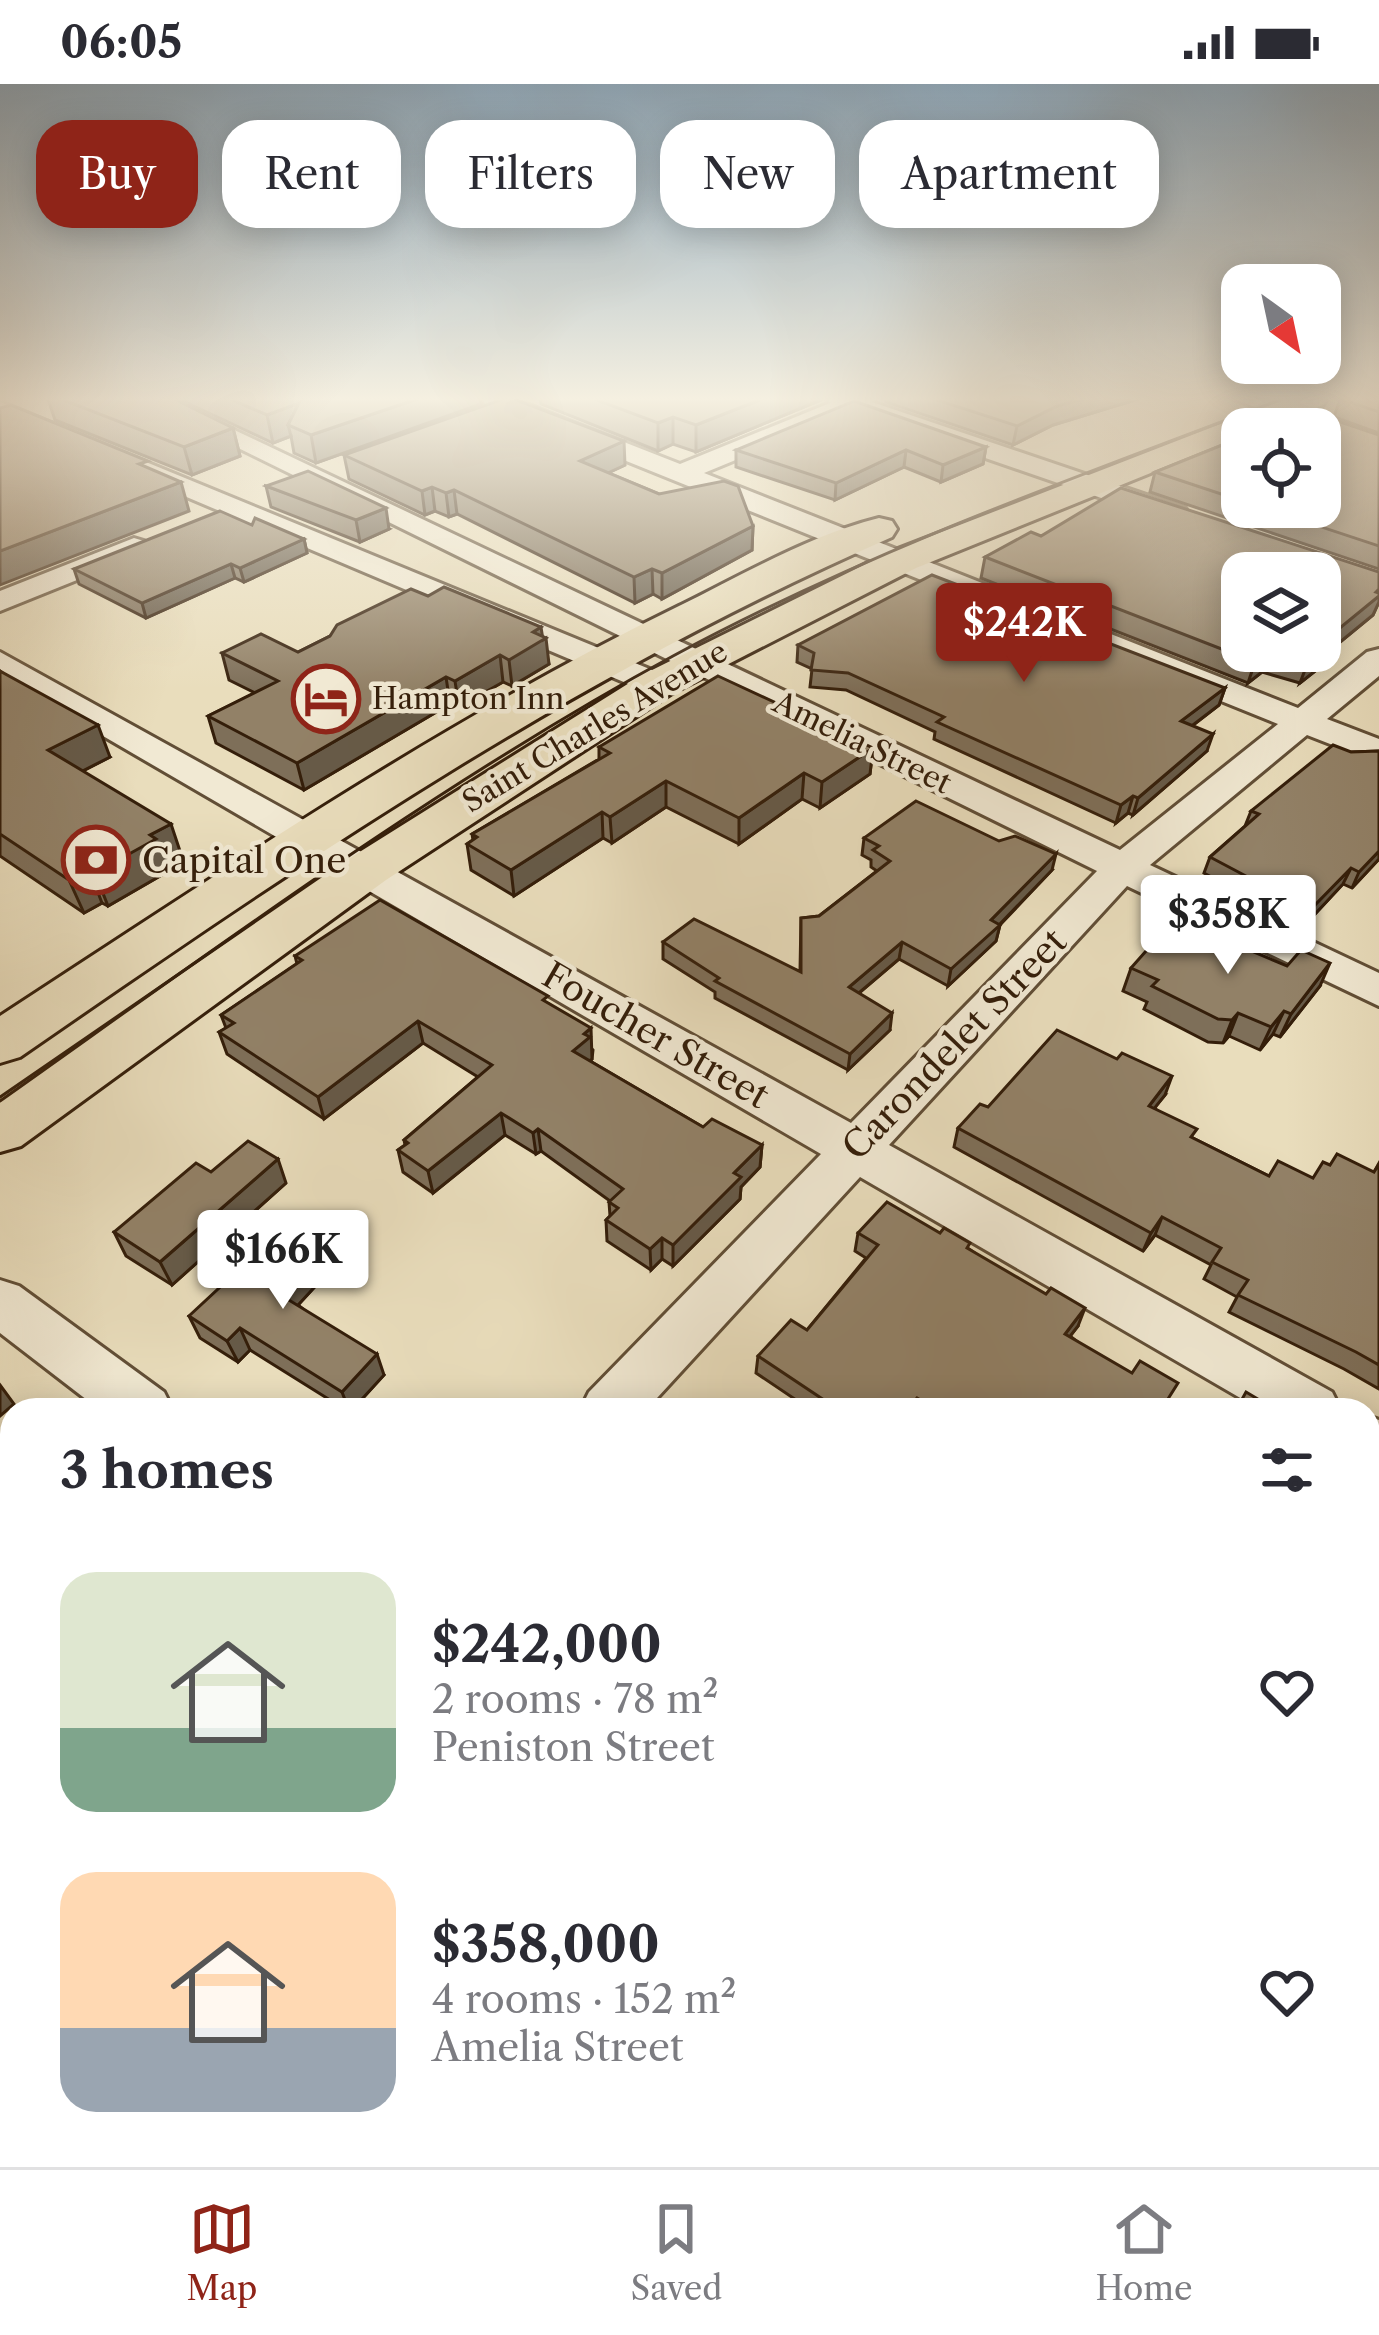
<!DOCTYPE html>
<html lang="en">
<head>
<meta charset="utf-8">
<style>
  body { margin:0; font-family:"Libre Caslon Text",serif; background:#f7f7f7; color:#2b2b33; height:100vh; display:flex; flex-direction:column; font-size:45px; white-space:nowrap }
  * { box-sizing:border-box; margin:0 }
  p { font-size:39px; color:#7c7c81 }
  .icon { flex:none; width:66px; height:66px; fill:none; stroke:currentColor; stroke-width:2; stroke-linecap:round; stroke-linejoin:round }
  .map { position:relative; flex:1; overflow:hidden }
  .drawer { position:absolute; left:0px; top:1314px; width:1380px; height:771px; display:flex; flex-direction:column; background:#fff; border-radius:36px 36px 0 0; box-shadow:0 6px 30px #0003 }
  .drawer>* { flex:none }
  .banner { position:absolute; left:36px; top:36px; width:1308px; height:108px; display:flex; gap:24px }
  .needle { width:78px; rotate:147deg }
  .controls { position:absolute; left:1221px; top:180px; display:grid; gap:24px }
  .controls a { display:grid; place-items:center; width:120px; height:120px; border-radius:24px; background:#fff; box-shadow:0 6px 30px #0003; font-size:60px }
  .price { position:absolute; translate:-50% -102px; padding:0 27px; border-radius:12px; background:#fff; color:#222; font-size:39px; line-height:78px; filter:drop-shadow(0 3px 6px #0008) }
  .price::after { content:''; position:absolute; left:50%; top:72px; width:36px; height:27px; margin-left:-18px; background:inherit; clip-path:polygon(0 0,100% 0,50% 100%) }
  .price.current { background:#8f2418; color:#fff }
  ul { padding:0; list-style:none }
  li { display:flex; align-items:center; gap:36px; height:300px; padding:0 60px }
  li span { display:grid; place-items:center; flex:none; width:336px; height:240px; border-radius:36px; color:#555 }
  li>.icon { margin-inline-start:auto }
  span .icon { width:144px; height:144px; fill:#fffc; stroke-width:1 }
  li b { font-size:51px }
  h2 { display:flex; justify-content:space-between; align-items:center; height:144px; padding:0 60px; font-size:51px }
  .tag { padding:0 42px; border-radius:36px; background:#fff; box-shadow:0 6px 30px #0003; font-size:42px; line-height:108px }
  .tag.current { background:#8f2418; color:#fff }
  .status { display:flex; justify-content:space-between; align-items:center; height:84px; padding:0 60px; background:#fff; direction:ltr }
  .status svg { height:33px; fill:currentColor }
  .dock { display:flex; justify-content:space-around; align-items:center; height:168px; border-top:3px solid #e1e1e2; background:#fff; font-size:33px; color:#7c7c81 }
  .dock a { display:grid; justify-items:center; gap:6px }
  .dock .current { color:#8f2418 }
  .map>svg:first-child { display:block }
</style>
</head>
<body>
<div class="status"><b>06:05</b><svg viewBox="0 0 49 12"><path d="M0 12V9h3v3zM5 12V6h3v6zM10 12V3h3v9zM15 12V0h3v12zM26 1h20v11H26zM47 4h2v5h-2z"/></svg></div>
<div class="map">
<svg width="1379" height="2083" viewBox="0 0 1379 2083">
  <rect width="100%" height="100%" fill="#e9ddbc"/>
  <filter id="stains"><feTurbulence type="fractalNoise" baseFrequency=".00167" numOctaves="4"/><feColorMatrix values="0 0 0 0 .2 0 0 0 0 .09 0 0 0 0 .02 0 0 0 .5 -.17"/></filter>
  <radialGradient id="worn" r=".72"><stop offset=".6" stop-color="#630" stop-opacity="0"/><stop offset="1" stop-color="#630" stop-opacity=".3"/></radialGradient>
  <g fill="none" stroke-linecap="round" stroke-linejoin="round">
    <defs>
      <g id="minor">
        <polygon points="139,315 169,315 1120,766 1278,640 485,320 482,315 514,315 680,380 830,319 827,315 874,315 872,318 1185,424 1189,430 1175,438 1165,436 852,328 704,389 1298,624 1367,568 1379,565 1379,592 1327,635 1379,655 1379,679 1307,651 1150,781 1379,889 1379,922 1127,802 889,1061 1332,1308 1341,1326 1261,1326 860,1093 646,1326 580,1326 589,1308 821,1070 0,592 0,568 851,1039 1097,787"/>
        <polygon points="1234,315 1268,315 1379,353 1379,370"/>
        <polygon points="0,318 669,593 674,600 657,610 645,607 0,334"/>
        <polygon points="134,454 144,457 149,463 144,469 0,527 0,507"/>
        <polygon points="0,1196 19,1202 164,1308 173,1326 100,1326 0,1249"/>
        <polygon points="1368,1332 1379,1336 1379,1391 1368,1386"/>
        <polygon points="1379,1749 1379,1843 1368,1848 1368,1753"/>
        <polygon points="12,1969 12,2058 0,2063 0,1974"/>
        <polygon points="1086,2073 1178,2073 1182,2083 1090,2083"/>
        <polygon points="1216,2073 1300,2073 1296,2083 1212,2083"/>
      </g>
      <g id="major">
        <polygon points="1285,315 1327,315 1323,321 1261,345 1242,345 1242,352 916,484 672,609 386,796 21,1062 0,1068 0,1015 350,774 642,591 890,468"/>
        <path d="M879 434 892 437 897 445 892 453C572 593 305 776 20 973L0 979V932C221 788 441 638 679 522 742 491 810 451 879 434Z"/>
      </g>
    </defs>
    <use href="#minor" stroke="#614e36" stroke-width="6"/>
    <use href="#major" stroke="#341e0a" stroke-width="6"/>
    <use href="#minor" fill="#f1e9d3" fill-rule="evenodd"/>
    <use href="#major" fill="#e9ddbc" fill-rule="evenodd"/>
    <path stroke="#341e0a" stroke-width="3" d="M0 1017C219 862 436 701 673 572 867 467 1076 393 1282 315"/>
  </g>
  <g fill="#7e6f59" stroke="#341e0a" stroke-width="3">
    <polygon points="48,315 174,315 233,344 240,372 192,391 55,336"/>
    <polygon points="179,315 480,315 481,320 316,379 294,369 291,352 273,359"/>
    <polygon points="540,315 823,315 696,368 673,360 658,367 541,320"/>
    <polygon points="886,315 1138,315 1053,341 1013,361 886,318"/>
    <polygon points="1340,315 1379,315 1379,349 1334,333"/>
    <polygon points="1379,351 1379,485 1150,408 1155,388 1242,353 1242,423 1320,423"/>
    <polygon points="986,363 983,380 941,398 904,383 835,416 736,383 736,366"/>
    <polygon points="344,371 625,381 608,389 659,410 753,442 752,466 662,515 653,510 635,519 457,430 449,433 435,427 425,431 349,395"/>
    <polygon points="266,402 389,445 360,458 271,423"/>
    <polygon points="252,441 304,455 307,469 244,498 235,494 146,534 79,500 74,485"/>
    <polygon points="1041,452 1379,488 1379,518 1373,531 1334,563 1329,576 1300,599 1262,588 1248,599 981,494 985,473"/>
    <polygon points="330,552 542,552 549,580 512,602 503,598 459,623 450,620 304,706 216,659 208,632 255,609 229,596 222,569 298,568"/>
    <polygon points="798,561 1225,604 1219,621 1192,642 1207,667 1133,731 1128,729 1116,739 934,655 935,648 846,606 810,603 812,585 797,578"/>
    <polygon points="0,587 110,673 83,687 182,773 166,782 167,788 108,822 102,819 84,829 0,772"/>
    <polygon points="599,663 873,664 870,690 820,724 802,715 739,760 666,723 612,759 603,754 514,812 471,786 467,760 473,756 472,750 599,675"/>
    <polygon points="1379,667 1379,775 1352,804 1343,800 1303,843 1204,789 1210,773 1245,742 1251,727 1351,668"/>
    <polygon points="864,754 1052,786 1000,841 996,857 948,902 899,875 859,909 890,946 848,986 715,914 715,908 663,875 663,858 800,887 801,834 819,832 877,787 871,783 871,776 862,771"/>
    <polygon points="1225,866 1320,902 1280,953 1273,950 1260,966 1229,952 1223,959 1208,958 1144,925 1147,918 1123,907 1131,884"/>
    <polygon points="295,872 549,920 593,966 592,975 590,977 703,1043 762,1061 760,1083 741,1103 740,1115 673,1182 662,1175 651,1186 607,1157 606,1136 610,1132 609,1118 610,1117 541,1067 536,1070 505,1051 433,1109 403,1088 398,1066 405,1061 404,1056 478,993 423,959 324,1035 227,970 219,948 226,944 221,931 297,880"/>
    <polygon points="1165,1011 1154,1024 1193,1054 1269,1092 1313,1094 1330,1081 1374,1088 1379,1079 1379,1305 1344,1285 1229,1228 1237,1213 1204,1195 1211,1181 1155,1151 1143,1167 954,1063 958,1044 988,1023"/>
    <polygon points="286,1099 172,1201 126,1172 114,1148"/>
    <polygon points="858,1149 969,1165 1078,1242 1070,1252 1163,1326 811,1326 756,1289 758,1272 807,1246 866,1174 855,1167"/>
    <polygon points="333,1183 298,1221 384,1291 352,1326 346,1326 250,1266 238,1278 200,1254 189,1232"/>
    <polygon points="986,2073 988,2073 1001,2083 975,2083 977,2078"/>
  </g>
  <g fill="#665a48" stroke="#341e0a" stroke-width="3">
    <polygon points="417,315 480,315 481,320 316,379 311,351"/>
    <polygon points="762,315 823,315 696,368 696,341"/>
    <polygon points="1082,315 1138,315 1053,341 1013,361 1017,342 1057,322"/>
    <polygon points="299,319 288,341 291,352 273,359 267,331"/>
    <polygon points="673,333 673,360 658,367 658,339"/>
    <polygon points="233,344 240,372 192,391 184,363"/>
    <polygon points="624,357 625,381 582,401 580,377"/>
    <polygon points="986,363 983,380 941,398 943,381"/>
    <polygon points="906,366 904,383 835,416 836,399"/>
    <polygon points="181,398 189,427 0,501 0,467"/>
    <polygon points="432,403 435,427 425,431 422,407"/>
    <polygon points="454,406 457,430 449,433 446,409"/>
    <polygon points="386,424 389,445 360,458 356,436"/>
    <polygon points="753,442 752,466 662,515 662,489"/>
    <polygon points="304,455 307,469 244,498 240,484"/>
    <polygon points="231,480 235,494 146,534 142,519"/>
    <polygon points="652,485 653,510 635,519 634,493"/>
    <polygon points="1379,505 1379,518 1373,531 1334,563 1329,576 1300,599 1308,578 1330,552"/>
    <polygon points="541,543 543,556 546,554 549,580 512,602 509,576 533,548"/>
    <polygon points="1270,567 1262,588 1248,599 1255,578"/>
    <polygon points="500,571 503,598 459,623 455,597"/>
    <polygon points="446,593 450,620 304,706 297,679"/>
    <polygon points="1225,604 1219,621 1176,654 1181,637"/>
    <polygon points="98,641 110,673 61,698 48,666"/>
    <polygon points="1213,650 1207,667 1133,731 1138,714"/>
    <polygon points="873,664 870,690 820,724 822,698"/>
    <polygon points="804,689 802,715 739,760 739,734"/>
    <polygon points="666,697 666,723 612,759 610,733"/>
    <polygon points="1133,712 1128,729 1116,739 1121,721"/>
    <polygon points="602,728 603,754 514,812 511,786"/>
    <polygon points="171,740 182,773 166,782 167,788 108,822 95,789 150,751"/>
    <polygon points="1379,767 1379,775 1352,804 1359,788"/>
    <polygon points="1056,770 1052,786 997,843 1000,841 996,857 948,902 951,885 991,836"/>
    <polygon points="1351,784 1343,800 1303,843 1310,826"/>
    <polygon points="89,785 102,819 84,829 69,796"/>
    <polygon points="902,858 899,875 847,919 849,903"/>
    <polygon points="1330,879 1320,902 1280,953 1291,930"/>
    <polygon points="1284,927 1273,950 1260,966 1271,943"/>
    <polygon points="892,929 890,946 848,986 850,970"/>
    <polygon points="1238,929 1229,952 1223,959 1232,936"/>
    <polygon points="418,937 423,959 324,1035 318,1013"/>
    <polygon points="591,944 592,975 575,989 573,967 584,950"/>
    <polygon points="1172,992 1165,1011 1142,1040 1149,1022"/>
    <polygon points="501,1029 505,1051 433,1109 428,1087"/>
    <polygon points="538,1045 541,1067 536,1070 533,1049"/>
    <polygon points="762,1061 760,1083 741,1103 740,1115 673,1182 673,1161 734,1089"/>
    <polygon points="278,1075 286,1099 172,1201 160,1178"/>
    <polygon points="1162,1133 1155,1151 1143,1167 1151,1149"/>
    <polygon points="662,1154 662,1175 651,1186 650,1165"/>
    <polygon points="325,1160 333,1183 288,1232 279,1210"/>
    <polygon points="1085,1224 1078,1242 1058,1268 1065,1250"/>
    <polygon points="240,1244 250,1266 238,1278 227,1257"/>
    <polygon points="377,1270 384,1291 352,1326 349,1326 342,1308"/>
    <polygon points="0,1301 14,1320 0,1332"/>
  </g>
  <g fill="#928167" stroke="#341e0a" stroke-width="3">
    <polygon points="61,315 174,315 233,344 184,363"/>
    <polygon points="230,315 417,315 311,351 288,341 299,319 267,331"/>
    <polygon points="503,315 514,315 624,357 580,377 659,410 724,397 738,402 753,442 662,489 652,485 634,493 454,406 446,409 432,403 422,407 344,371"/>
    <polygon points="594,315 762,315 696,341 673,333 658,339"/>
    <polygon points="934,315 1082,315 1057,322 1017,342"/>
    <polygon points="1341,315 1379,315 1379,328"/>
    <polygon points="854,317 986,363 943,381 906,366 836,399 736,366"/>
    <polygon points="11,321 148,377 139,380 181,398 0,467 0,324"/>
    <polygon points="1308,327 1379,351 1379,462 1261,423 1320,423 1320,345 1263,345"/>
    <polygon points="1242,353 1242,417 1155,388"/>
    <polygon points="308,387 386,424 356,436 266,402"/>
    <polygon points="1121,404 1379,488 1379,505 1376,508 1379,509 1379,512 1330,552 1338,554 1308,578 1270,567 1320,567 1320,489 1242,489 1242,567 1270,567 1255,578 985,473 1031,448 1041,452"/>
    <polygon points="220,427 252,441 255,434 304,455 240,484 231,480 142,519 74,485"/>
    <polygon points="932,491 1225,604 1181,637 1213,650 1138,714 1133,712 1121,721 937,638 944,633 848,589 811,586 814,569 798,561"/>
    <polygon points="444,503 541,543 533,548 546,554 509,576 500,571 455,597 446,593 297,679 208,632 278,597 222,569 261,550 298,568 330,552 337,541 411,505 428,512"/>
    <polygon points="0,587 98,641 48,666 171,740 150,751 156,755 95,789 89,785 69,796 0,750"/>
    <polygon points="718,592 873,664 822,698 804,689 739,734 666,697 610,733 602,728 511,786 467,760 477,753 472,750 610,669 599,663"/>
    <polygon points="1333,661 1351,668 1379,667 1379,767 1359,788 1351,784 1310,826 1210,773 1259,730 1251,727"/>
    <polygon points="916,717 999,757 1015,752 1056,770 991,836 1000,841 951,885 902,858 849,903 892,929 850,970 715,897 719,894 663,858 694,835 801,888 801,834 819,832 890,777 873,766 879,762 864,754"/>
    <polygon points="380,816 548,912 543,916 591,944 584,950 590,953 573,967 703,1043 712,1035 762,1061 734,1089 741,1093 673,1161 662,1154 650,1165 606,1136 618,1124 609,1118 623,1105 538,1045 533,1049 501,1029 428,1087 398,1066 408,1059 404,1056 492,981 418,937 318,1013 219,948 234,939 221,931 302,876 295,872"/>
    <polygon points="1169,841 1225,866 1247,865 1287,882 1301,866 1330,879 1291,930 1284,927 1271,943 1238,929 1232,936 1218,935 1152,902 1158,896 1131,884"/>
    <polygon points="1057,946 1117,975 1122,969 1172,992 1149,1022 1197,1045 1191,1053 1269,1092 1278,1077 1313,1094 1323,1078 1330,1081 1337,1070 1374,1088 1379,1080 1379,1281 1356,1268 1238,1211 1248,1196 1212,1178 1221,1164 1162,1133 1151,1149 958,1044 980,1020 988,1023"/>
    <polygon points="248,1057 278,1075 160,1178 114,1148 196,1079 211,1088"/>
    <polygon points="887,1118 940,1149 944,1144 970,1159 967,1164 1046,1210 1051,1204 1085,1224 1065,1250 1132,1289 1140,1277 1178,1299 1161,1326 1025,1326 1015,1320 1010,1326 937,1326 917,1314 907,1326 868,1326 853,1316 846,1326 839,1326 758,1272 791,1236 807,1246 878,1161 858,1149"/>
    <polygon points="289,1139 325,1160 279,1210 377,1270 342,1308 240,1244 227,1257 189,1232"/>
    <polygon points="1246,1308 1276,1326 1236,1326"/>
    <polygon points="1368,1380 1379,1387 1379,1548 1368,1571"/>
    <polygon points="678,2073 857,2073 852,2083 672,2083"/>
    <polygon points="987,2073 988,2073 1001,2083 983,2083"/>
  </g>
  <linearGradient id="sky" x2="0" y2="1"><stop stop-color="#8faabe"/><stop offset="0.52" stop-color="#f5f0e1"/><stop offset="1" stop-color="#f5f0e1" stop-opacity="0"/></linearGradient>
  <rect width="1379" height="606" fill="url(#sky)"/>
  <defs>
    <symbol id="hotel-ring" viewBox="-11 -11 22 22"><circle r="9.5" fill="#f1e9d3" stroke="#8f2418" stroke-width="1.5"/><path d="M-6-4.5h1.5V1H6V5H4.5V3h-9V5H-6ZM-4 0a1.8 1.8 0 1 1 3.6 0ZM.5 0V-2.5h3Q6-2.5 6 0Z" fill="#8f2418"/></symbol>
    <symbol id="bank-ring" viewBox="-11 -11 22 22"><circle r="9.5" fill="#f1e9d3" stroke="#8f2418" stroke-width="1.5"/><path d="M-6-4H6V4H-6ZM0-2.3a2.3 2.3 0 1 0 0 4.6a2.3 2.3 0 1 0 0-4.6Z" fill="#8f2418"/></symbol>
  </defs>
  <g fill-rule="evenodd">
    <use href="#hotel-ring" x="288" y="577" width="76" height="76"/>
    <use href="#bank-ring" x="58" y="738" width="76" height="76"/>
  </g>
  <g text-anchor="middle" stroke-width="9" stroke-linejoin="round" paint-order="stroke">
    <g font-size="30" fill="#341e0a" stroke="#f1e9d3" text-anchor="start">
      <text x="372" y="625">Hampton Inn</text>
    </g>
    <g font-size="30" fill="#341e0a" stroke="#f1e9d3">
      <text transform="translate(595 643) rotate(-31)" y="10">Saint Charles Avenue</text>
      <text transform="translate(862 659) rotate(26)" y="10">Amelia Street</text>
    </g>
    <g font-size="36" fill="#341e0a" stroke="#f1e9d3" text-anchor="start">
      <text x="142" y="789">Capital One</text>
    </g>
    <g font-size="36" fill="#341e0a" stroke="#f1e9d3">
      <text transform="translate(656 951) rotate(30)" y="13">Foucher Street</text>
      <text transform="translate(954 960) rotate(-46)" y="13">Carondelet Street</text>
    </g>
  </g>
  <rect width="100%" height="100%" filter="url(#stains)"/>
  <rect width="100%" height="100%" fill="url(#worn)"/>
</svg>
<div class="controls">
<a><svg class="needle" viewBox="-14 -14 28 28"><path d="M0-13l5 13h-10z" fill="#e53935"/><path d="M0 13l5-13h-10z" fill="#7c7c81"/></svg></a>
<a><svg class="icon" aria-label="locate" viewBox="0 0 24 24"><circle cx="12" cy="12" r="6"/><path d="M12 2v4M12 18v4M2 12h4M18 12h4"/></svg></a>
<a><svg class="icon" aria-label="layers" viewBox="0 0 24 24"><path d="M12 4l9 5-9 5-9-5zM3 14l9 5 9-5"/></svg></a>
</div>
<b class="price current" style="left:1024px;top:601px">$242K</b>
<b class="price" style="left:1228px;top:893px">$358K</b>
<b class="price" style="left:283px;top:1228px">$166K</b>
<div class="banner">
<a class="tag current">Buy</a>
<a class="tag">Rent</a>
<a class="tag">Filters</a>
<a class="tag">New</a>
<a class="tag">Apartment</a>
</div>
<section class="drawer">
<h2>3 homes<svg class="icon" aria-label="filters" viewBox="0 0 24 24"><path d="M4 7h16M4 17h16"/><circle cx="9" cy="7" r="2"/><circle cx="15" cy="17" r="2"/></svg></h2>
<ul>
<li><span style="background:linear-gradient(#dfe7d0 65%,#7fa58c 0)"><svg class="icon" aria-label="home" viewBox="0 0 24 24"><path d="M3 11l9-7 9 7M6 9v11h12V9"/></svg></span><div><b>$242,000</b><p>2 rooms · 78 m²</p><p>Peniston Street</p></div><svg class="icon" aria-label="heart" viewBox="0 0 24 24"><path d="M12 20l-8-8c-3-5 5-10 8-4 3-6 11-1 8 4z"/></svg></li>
<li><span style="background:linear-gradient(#ffd9b3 65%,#9aa5b1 0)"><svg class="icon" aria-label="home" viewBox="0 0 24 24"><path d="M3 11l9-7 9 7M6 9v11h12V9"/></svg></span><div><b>$358,000</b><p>4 rooms · 152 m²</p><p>Amelia Street</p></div><svg class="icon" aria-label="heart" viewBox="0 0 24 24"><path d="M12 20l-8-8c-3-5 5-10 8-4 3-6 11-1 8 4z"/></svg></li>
</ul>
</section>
</div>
<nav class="dock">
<a class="current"><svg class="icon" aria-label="map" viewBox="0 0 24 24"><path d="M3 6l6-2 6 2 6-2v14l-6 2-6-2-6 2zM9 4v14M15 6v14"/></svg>Map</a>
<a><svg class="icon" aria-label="saved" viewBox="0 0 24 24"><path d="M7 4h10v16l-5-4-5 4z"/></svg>Saved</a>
<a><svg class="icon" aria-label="home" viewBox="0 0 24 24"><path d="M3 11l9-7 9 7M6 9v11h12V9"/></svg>Home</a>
</nav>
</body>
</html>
